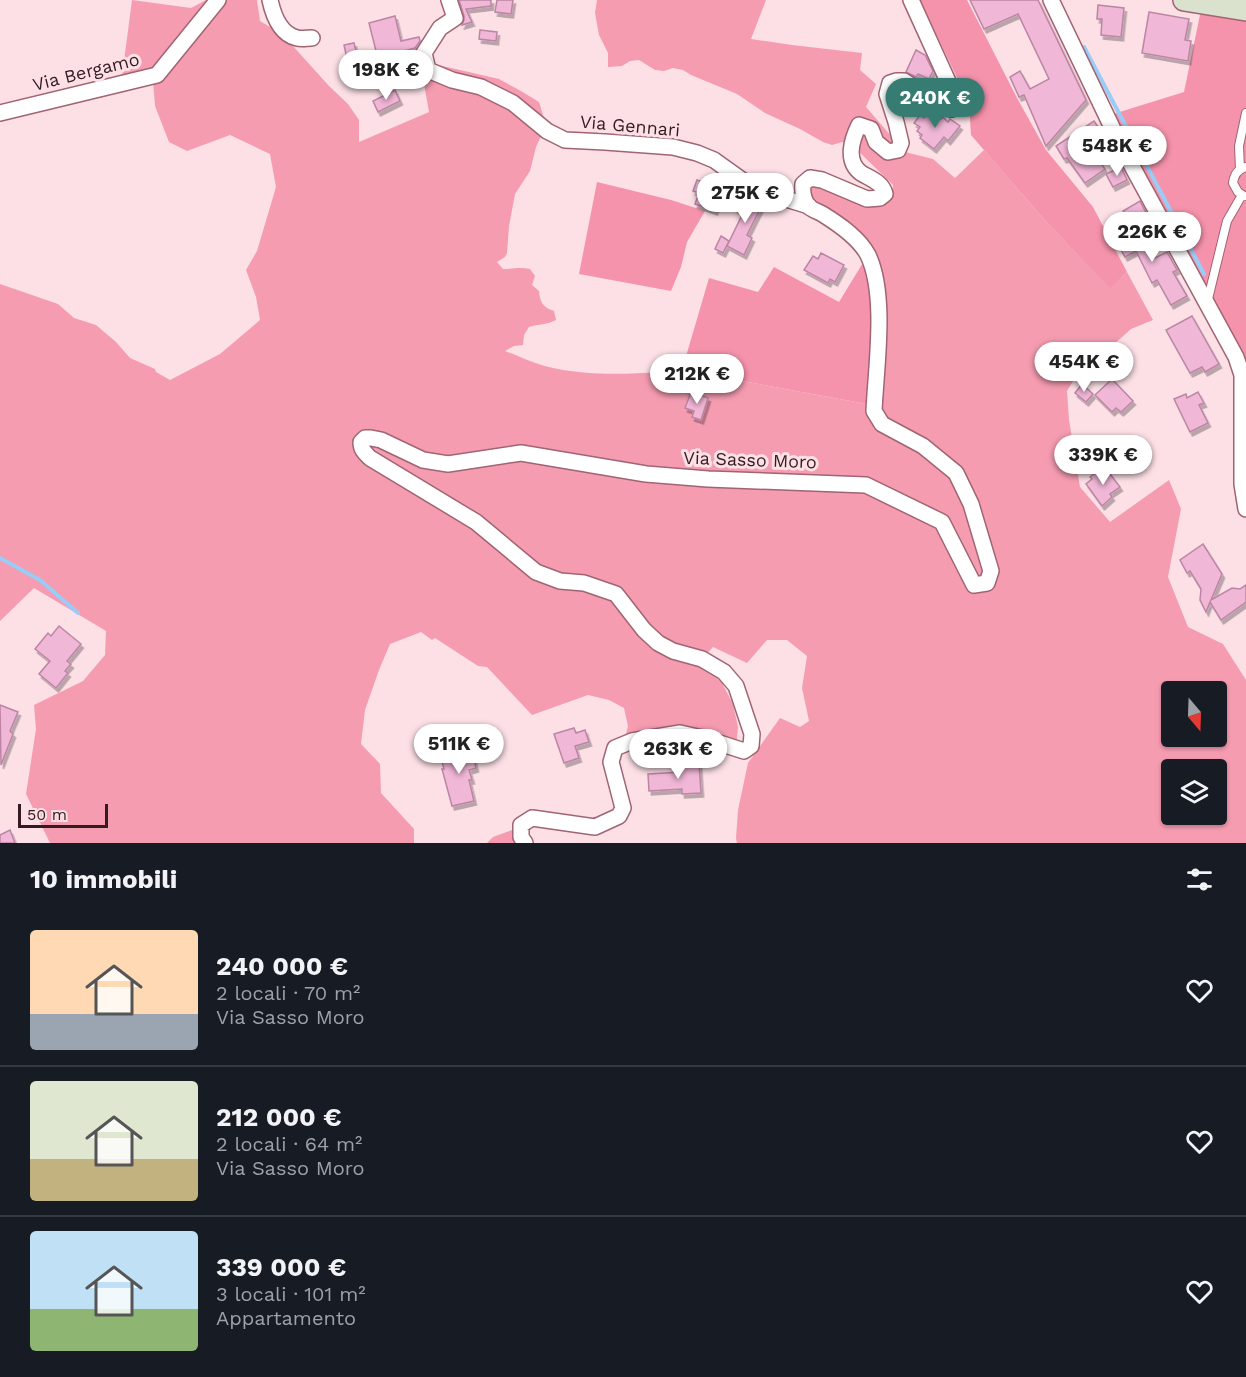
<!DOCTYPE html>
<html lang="it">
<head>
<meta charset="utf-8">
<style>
  body { margin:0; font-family:"Work Sans",sans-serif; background:#242831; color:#f1f3f6; height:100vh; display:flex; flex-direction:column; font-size:22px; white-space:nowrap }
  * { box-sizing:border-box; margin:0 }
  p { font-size:20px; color:#9ea1a6 }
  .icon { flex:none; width:33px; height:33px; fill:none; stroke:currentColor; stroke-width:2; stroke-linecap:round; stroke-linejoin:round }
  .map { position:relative; height:843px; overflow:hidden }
  .side { display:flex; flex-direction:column; background:#171b24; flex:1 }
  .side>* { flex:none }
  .needle { width:39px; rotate:161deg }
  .buttons { position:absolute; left:1161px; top:681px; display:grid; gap:12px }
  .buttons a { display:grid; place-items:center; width:66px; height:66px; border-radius:6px; background:#171b24; box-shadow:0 2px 4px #0004; font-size:30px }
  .scale { position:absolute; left:18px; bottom:15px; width:90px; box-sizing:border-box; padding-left:6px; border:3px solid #331b21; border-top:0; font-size:16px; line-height:21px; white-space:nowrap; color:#331b21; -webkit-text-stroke:4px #fce0e6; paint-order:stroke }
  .price { position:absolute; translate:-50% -51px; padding:0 14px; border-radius:21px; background:#fff; color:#222; font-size:20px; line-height:39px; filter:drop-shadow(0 2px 3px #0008) }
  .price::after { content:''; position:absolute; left:50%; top:36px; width:18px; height:14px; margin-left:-9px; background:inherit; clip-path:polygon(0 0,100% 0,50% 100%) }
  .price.current { background:#367c73; color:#fff }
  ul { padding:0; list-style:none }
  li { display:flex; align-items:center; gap:18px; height:150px; padding:0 30px }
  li+li { border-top:2px solid #363941 }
  li span { display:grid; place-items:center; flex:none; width:168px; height:120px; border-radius:6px; color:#555 }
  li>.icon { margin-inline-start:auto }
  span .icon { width:72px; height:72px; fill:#fffc; stroke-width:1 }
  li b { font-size:26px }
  h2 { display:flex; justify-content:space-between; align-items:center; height:72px; padding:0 30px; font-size:26px }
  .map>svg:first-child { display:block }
</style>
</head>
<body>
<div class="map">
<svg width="1246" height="843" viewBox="0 0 1246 843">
  <defs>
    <filter id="shadow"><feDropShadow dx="2.5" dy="4" stdDeviation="0" flood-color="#0004"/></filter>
  </defs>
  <rect width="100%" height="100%" fill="#fce0e6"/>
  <g fill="#f693ac">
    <polygon points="920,0 967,0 1017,98 1046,150 1093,207 1127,272 1110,289 1041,216 971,135 969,103"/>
    <polygon points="1201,10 1246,18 1246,382 1110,115 1184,92"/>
    <polygon points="597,182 671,200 705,211 687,242 681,267 671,291 579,274"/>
    <polygon points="864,261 882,264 872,405 682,370 709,278 758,292 774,267 839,302"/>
  </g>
  <g fill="#f59cb1" fill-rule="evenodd">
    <path d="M132 0 191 8 206 0H257L260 21 283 35 329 86 348 104 359 120V142L429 112 424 84 434 64 499 79 521 91 539 102 546 125 536 147 530 171 515 194 509 226 507 253 505 257 497 262 503 269C513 269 521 267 530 269L535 276 532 285 539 291C540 303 543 307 554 311L556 320C547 325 539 324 529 327L524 335 523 345 514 346 505 351C519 356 534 364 549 367 589 377 641 374 682 370L872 405 882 265 864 261 854 242 814 213 807 193 813 183 864 206 880 205 893 196V185L851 144 842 142 832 145 823 142 800 129 765 113 737 94 691 75 683 70 673 68 664 71 655 70 639 60 630 61 622 66 608 67V53L599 35 595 13 597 0H766L751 39 792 45 862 53 860 70 876 84 866 107 905 152 933 159 955 178 984 150 1041 216 1110 288 1127 272 1153 320 1131 329 1112 346 1088 357 1067 391 1069 420 1080 487 1110 522 1169 480 1181 509 1168 577 1188 627 1223 644 1246 680V843H737L736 838 738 810 748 763 780 718 800 727 809 721 802 688 807 656 787 640H767L747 663 713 647 696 665 721 681 733 704 738 727 736 748 702 740 625 738 628 726 624 708 609 700 588 695 532 715 487 667 478 666 435 638 432 640 421 632 390 644 379 670 365 710 361 744 380 764 381 793 414 829V843H50L26 794 36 729 34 705 83 681 105 655 106 631 34 588 0 621V284L58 304 74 318 96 325 116 342 130 358 155 369 156 372 170 380 220 354 260 320 256 297 246 270 257 251 276 187 270 154 230 135 187 151 169 142 155 106 153 81 121 84ZM1172 692H1216V736H1172ZM1172 770H1216V814H1172Z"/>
    <polygon points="515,829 530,835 533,843 487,843 493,837"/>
  </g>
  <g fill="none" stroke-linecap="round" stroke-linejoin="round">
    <g stroke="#99ccf7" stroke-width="4">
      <polyline points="1084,47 1204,274"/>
      <polyline points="0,558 40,580 78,613"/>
    </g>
  </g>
  <g fill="#f1b7d7" stroke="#bc85a4" stroke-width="1.5" filter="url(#shadow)">
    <polygon points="459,0 491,0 491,6 466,9 472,22 462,25 464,20 464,16"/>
    <polygon points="497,0 513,0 511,14 495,12"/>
    <polygon points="970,0 1038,0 1086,100 1046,146 1024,95 1019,97 1010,77 1020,71 1030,89 1049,79 1018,14 984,29"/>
    <polygon points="1098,5 1124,8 1121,37 1101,35 1102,19 1097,19"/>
    <polygon points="1149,12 1189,19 1185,40 1191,41 1188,61 1142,53"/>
    <polygon points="395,16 401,41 419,37 420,41 415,48 404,51 406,63 394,66 395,72 386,74 384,67 355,73 353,67 349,68 344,45 354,43 357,55 376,51 369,23"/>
    <polygon points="480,30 497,32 496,41 479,39"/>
    <polygon points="916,50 925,55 933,71 929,79 918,74 916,77 906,72"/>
    <polygon points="395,90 400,101 378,112 373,101"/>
    <polygon points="930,111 941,119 943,117 948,122 950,119 960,126 948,141 944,137 934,149 920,138 922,135 917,131 920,127 914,123 920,115 924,118"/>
    <polygon points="1094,121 1103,135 1088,144 1105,169 1085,183 1067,158 1064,159 1056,146"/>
    <polygon points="1121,167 1127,180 1113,187 1106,174"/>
    <polygon points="697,180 723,189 715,211 695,204 699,193 693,191"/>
    <polygon points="743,194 763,203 747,235 752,238 744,255 727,246 743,213 735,209"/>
    <polygon points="1140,201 1146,213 1130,222 1123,211"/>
    <polygon points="1137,224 1155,258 1167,252 1177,270 1173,272 1187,296 1171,305 1157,280 1152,283 1136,251 1125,257 1114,237"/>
    <polygon points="721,236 729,241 723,253 715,249"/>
    <polygon points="821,253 844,265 835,282 830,279 828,283 804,270 813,256 818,259"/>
    <polygon points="1192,316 1219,364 1205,372 1202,367 1190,373 1166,330"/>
    <polygon points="1112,379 1133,401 1121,412 1116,408 1112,412 1095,395"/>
    <polygon points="1082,384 1093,394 1086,402 1075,393"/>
    <polygon points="691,392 708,398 701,420 692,417 694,411 685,408"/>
    <polygon points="1198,392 1204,403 1199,405 1208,423 1190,432 1174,399 1186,394 1187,398"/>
    <polygon points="1104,466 1120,487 1110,494 1112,497 1102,506 1086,484 1092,479 1090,477"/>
    <polygon points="1203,544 1222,574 1211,600 1232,588 1240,589 1246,585 1246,602 1221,620 1210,602 1206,612 1200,600 1201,589 1190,571 1187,573 1180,560"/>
    <polygon points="59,626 81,644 67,661 71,664 65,671 68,673 56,688 39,674 50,661 35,649 48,633 51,636"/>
    <polygon points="0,705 18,712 10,731 13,734 1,765"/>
    <polygon points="574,728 576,733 585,730 589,742 575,746 579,758 564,763 554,734"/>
    <polygon points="471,746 476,768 469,770 472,780 469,780 474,801 452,806 442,769 444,769 440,754"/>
    <polygon points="699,762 701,793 682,794 682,789 649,791 648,774 682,772 682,763"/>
    <polygon points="10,830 15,843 0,843 0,835"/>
  </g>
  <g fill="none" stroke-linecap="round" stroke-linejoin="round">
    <defs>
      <g id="lane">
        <polyline points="1240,169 1239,146 1246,113"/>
        <path d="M1244 196 1238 192 1233 183C1234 175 1238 169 1246 167"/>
        <polyline points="1207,303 1227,221 1242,195"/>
      </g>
      <g id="street">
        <path d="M270 0C273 14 280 34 297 38 301 39 307 38 312 38"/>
        <polyline points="449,0 455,18 440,28 424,53 428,70 452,80 481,87 513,103 547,131 565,140 605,142 673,147 697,153 714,160 742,180 750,188 809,206"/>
        <polyline points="1051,0 1121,146 1236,357 1242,375 1242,484 1246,509"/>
        <polyline points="0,113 157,75 218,0"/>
        <path d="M525 843 521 837V825L532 818 595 827 619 816 623 808 611 762 615 748 632 741 680 733 707 739 744 751 751 746 752 734 736 686 724 672 702 659 673 651 658 643 644 630 616 594 584 583 560 581 536 572 476 522 370 458C365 453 361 450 361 442L365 438H371L381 440 423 460 448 464 521 453 646 474 708 479 866 485 942 522 974 585 987 583 991 571 971 504 956 473 923 446 882 424 874 411C876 366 887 295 868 255 859 238 840 225 824 215 820 212 812 210 808 206 804 200 802 191 803 184L810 178 822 180 867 199 880 198 885 194C882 182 871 179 861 173 845 161 852 139 859 125L871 129 876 142 888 152 898 150 901 143 896 122 887 94 890 83 896 81H904L946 108 952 109 956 99 911 0"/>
      </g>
      <polyline id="secondary" points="1184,0 1246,10"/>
    </defs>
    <use href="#lane" stroke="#a06472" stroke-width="10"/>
    <use href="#street" stroke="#a06472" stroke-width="18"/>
    <use href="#secondary" stroke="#a06472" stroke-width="24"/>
    <use href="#lane" stroke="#fff" stroke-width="8"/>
    <use href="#street" stroke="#fff" stroke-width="15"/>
    <use href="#secondary" stroke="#dae1cd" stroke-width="21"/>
  </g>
  <g text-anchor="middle" stroke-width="6" stroke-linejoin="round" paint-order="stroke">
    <g font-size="18" fill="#331b21" stroke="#fce0e6">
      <text transform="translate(86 72) rotate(-14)" y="6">Via Bergamo</text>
      <text transform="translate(630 126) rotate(5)" y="6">Via Gennari</text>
      <text transform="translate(750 460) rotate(2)" y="6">Via Sasso Moro</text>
    </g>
  </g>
</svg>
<div class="buttons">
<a><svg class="needle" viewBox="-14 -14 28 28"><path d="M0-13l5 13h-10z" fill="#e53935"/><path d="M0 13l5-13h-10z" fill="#9ea1a6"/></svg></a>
<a><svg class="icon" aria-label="layers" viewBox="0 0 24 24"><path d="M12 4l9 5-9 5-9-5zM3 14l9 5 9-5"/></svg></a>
</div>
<div class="scale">50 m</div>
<b class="price" style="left:386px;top:101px">198K €</b>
<b class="price current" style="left:935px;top:129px">240K €</b>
<b class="price" style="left:1117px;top:177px">548K €</b>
<b class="price" style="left:745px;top:224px">275K €</b>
<b class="price" style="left:1152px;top:263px">226K €</b>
<b class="price" style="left:1084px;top:393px">454K €</b>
<b class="price" style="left:697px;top:405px">212K €</b>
<b class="price" style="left:1103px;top:486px">339K €</b>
<b class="price" style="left:459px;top:775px">511K €</b>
<b class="price" style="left:678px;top:780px">263K €</b>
</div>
<section class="side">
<h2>10 immobili<svg class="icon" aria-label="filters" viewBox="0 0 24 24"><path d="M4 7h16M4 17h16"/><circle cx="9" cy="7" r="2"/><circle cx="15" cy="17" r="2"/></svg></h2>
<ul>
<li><span style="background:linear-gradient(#ffd9b3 70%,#9aa5b1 0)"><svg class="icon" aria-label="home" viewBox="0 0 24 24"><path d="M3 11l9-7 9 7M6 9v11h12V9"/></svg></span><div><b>240 000 €</b><p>2 locali · 70 m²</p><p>Via Sasso Moro</p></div><svg class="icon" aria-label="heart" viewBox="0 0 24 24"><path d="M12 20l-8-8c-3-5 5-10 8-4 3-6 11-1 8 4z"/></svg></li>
<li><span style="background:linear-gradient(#dfe7d0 65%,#c2b280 0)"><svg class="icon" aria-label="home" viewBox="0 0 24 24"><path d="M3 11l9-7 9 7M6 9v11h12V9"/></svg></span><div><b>212 000 €</b><p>2 locali · 64 m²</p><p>Via Sasso Moro</p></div><svg class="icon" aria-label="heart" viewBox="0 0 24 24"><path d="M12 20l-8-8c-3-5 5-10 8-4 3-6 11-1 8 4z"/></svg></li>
<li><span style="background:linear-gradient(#bfe0f5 65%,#8fb573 0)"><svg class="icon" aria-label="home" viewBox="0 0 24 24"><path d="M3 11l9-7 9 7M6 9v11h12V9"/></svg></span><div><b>339 000 €</b><p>3 locali · 101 m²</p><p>Appartamento</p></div><svg class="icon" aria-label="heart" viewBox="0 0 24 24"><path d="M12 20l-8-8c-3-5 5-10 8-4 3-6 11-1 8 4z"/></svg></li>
</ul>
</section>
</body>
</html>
